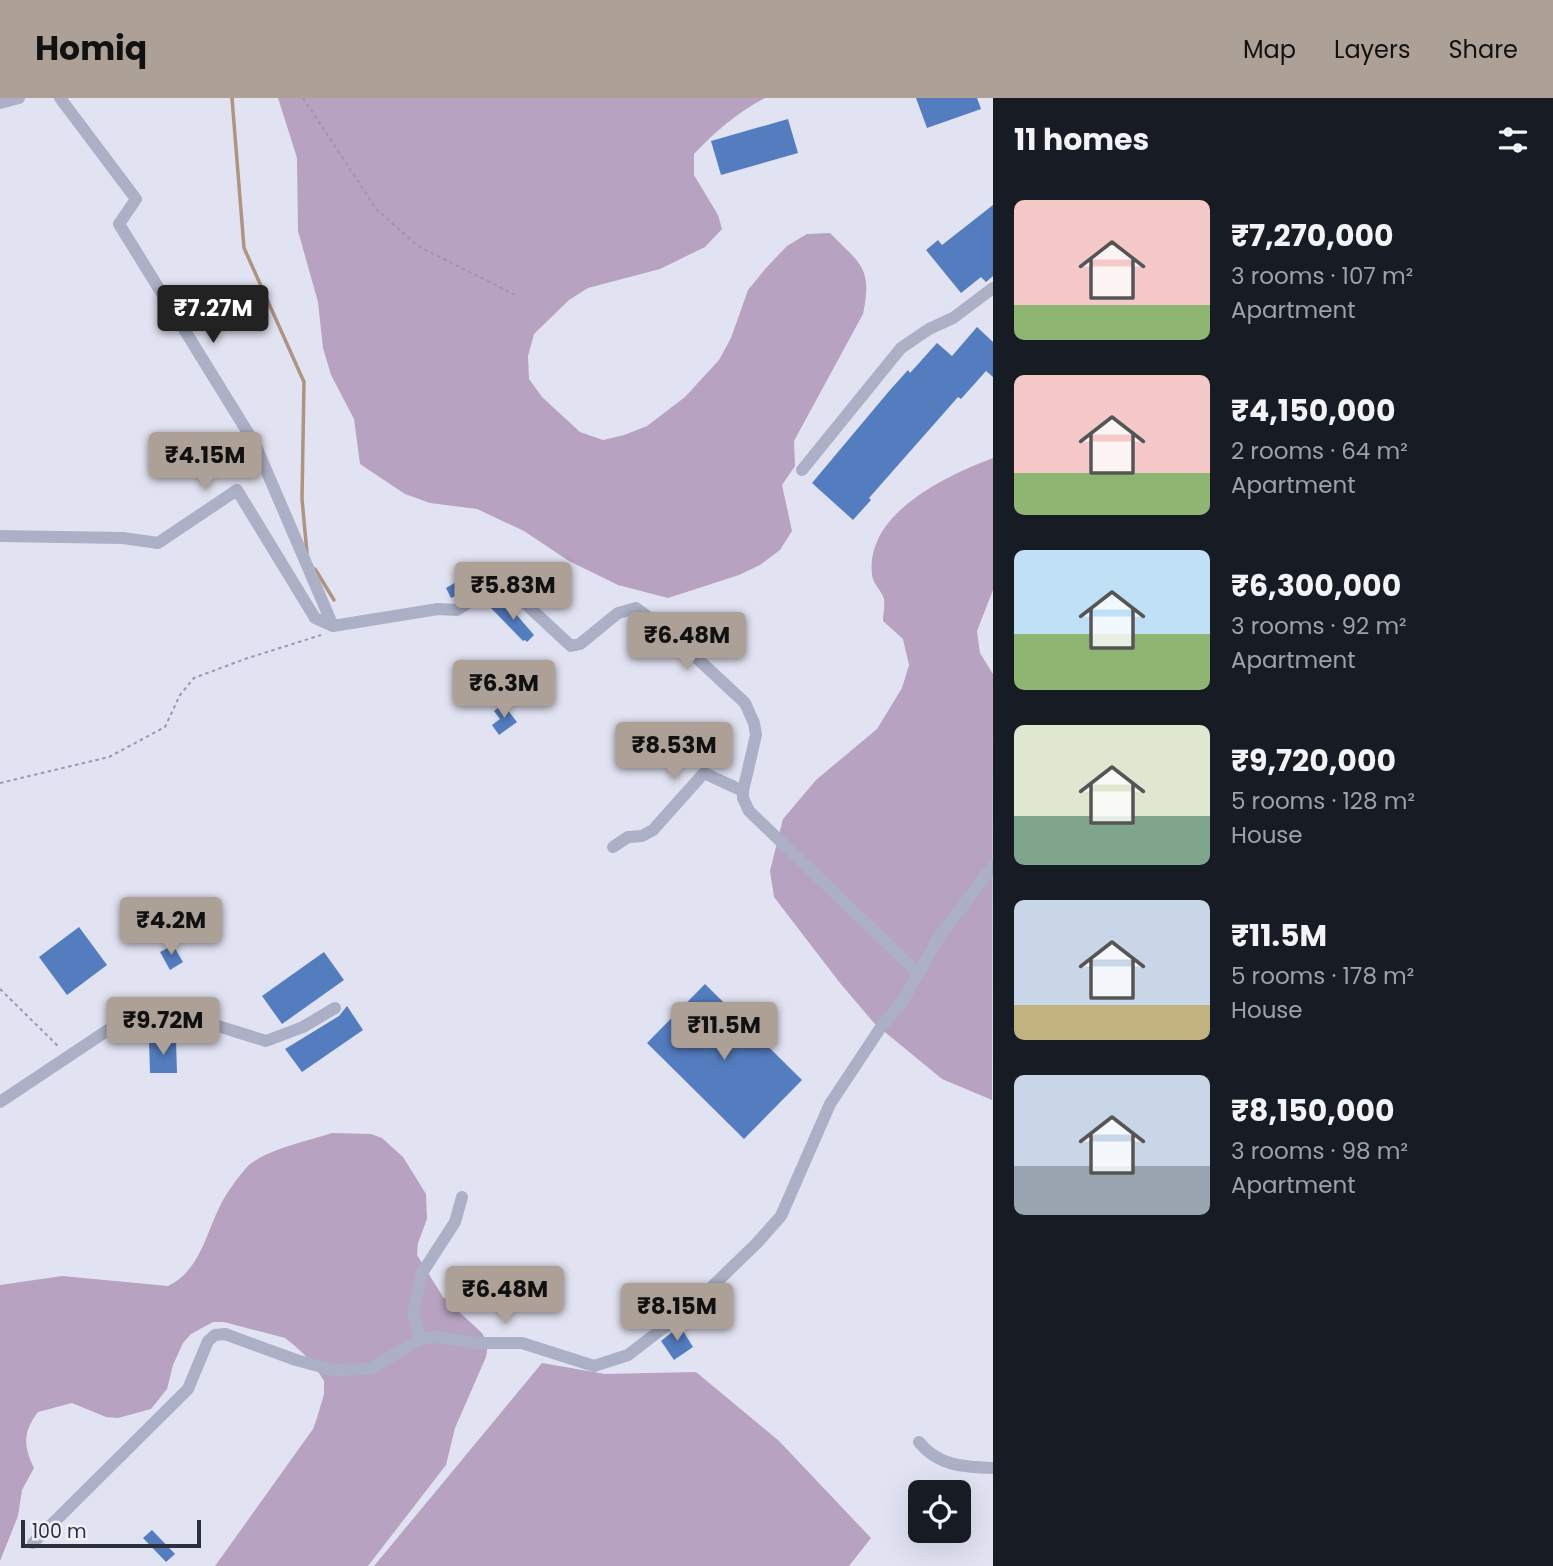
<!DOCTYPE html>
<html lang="en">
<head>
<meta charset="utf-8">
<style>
  body { margin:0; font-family:Poppins,sans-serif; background:#242831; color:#f1f3f6; height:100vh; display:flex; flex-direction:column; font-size:26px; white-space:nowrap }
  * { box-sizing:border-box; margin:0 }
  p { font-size:23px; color:#9ea1a6 }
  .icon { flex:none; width:38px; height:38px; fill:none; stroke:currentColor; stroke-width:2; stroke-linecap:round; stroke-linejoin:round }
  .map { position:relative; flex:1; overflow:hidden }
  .drawer { display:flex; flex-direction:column; background:#171b24; width:560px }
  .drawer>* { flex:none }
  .buttons { position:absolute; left:908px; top:1382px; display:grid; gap:14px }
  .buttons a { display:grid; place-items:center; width:63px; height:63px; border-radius:10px; background:#171b24; box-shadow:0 7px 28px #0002; font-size:35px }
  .scale { position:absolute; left:21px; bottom:18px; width:180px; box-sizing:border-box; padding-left:7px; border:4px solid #2c3039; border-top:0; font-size:19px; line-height:24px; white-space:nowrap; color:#2c3039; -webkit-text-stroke:5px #eeeffa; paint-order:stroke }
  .price { position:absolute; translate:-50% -60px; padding:0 16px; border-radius:7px; background:#ada097; color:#111; font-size:23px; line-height:46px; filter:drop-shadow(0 2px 4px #0008) }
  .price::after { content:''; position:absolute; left:50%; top:42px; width:21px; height:16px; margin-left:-10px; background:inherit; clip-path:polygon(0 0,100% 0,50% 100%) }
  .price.active { background:#222; color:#fff }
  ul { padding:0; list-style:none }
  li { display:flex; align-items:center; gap:21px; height:175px; padding:0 21px }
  li span { display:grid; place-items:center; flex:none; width:196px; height:140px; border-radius:10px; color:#555 }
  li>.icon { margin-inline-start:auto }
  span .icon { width:84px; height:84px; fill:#fffc; stroke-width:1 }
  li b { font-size:30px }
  h2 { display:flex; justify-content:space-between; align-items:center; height:84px; padding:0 21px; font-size:30px }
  header { display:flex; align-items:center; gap:42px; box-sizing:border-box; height:98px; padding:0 35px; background:#ada097; color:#111 }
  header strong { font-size:33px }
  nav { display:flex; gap:38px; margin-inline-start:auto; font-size:24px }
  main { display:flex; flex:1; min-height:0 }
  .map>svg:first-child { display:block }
</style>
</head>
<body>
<header>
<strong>Homiq</strong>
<nav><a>Map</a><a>Layers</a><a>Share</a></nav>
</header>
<main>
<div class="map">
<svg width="993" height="1468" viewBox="0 0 993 1468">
  <rect width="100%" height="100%" fill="#e2e3f2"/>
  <g fill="#b8a2c1">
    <path d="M278 0H765C738 14 715 34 694 56V77L718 117 722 131 705 149 660 171 588 190 569 202 534 236 528 258 529 281 542 299 580 334 603 342 624 337 647 328 685 299 719 262 731 240 748 192 766 170 787 148 807 136 830 135C860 166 873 169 863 216L794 343 795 368 782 387 792 433 780 452 760 467 739 477 668 500 618 487 569 463 524 433 477 411 430 405 405 396 360 366 354 321 331 277 323 250 318 204 298 133 297 60Z"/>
    <path d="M993 360V492L977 533 980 555 993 576 992 1002 942 981 874 925 840 885 774 799 770 773 783 721 816 682 877 631 902 590 909 567 903 541 883 523C883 517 885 508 884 501 882 493 873 486 872 477 865 415 946 378 993 360Z"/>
    <path d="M332 1035 371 1036 382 1040 403 1059 426 1096 427 1121 418 1145 417 1157 443 1199 482 1235 488 1246 486 1259 455 1330 446 1367 368 1468H215L313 1331 317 1320 324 1296V1283L312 1264 295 1248 285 1240 224 1224H213L191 1236 183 1245 173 1267 167 1291 151 1311 118 1320 106 1319 72 1305 38 1314C23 1334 23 1347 34 1370L22 1392 18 1418 0 1463V1187L62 1178 168 1188C201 1172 206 1134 222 1104 228 1093 238 1079 247 1069 264 1052 308 1043 332 1035Z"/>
    <polygon points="542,1265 605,1276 696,1274 779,1343 871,1440 849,1468 374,1468"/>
  </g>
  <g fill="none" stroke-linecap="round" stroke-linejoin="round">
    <g stroke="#ae9482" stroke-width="3.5">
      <polyline points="232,0 244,150 304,284 302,401 307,455"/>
      <polyline points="315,471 334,502"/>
    </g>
  </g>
  <g fill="#547dbf">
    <polygon points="916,0 977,0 981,11 927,30"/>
    <polygon points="788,21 798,55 721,77 711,43"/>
    <polygon points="993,107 993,178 986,184 981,179 961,195 926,152 938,142 942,147"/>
    <polygon points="977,229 993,244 993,279 986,273 961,301 958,299 869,400 871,402 853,422 812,385 890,292 908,272 910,275 937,245 952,258"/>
    <polygon points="458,483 464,494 451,500 446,490"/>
    <polygon points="500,503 512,518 515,515 534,537 527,544 525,542 523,543 491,510"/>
    <polygon points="503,606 517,624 499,637 492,627 500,621 494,613"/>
    <polygon points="79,829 107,867 67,897 39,859"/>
    <polygon points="173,847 183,864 170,872 160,854"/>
    <polygon points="324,854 344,882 282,926 262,898"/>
    <polygon points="705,886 802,982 744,1041 647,945"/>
    <polygon points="347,908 363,932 302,974 285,951 339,918"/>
    <polygon points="149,942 176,942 177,975 150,975"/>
    <polygon points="680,1228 693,1249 674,1262 661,1243"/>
    <polygon points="152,1432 175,1456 166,1464 143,1440"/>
  </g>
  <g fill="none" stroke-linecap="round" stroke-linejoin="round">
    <g stroke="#949ab1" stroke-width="2" stroke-dasharray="3.5 3.5" stroke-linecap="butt">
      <polyline points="303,0 377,112 418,148 517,198"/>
      <polyline points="0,685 109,659 165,629 180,597 194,580 245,561 321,537"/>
      <polyline points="0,891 60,950"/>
    </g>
    <g stroke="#abb0c7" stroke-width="12">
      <polyline points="60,0 136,101 119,126 255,346 333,528"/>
      <polyline points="0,5 19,0"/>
      <polyline points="802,372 901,250 929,231 953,220 993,190"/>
      <polyline points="0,438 123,440 158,445 237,392 315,520 333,528 438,511 457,512 502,484 571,548 580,546 618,515 636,510 670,535 745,605 754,625 756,637 743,693 743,700 749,713 918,875"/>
      <polyline points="613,749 628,739 642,738 653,732 704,675 743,693"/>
      <polyline points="0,1004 147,906 266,943 303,929 335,910"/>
      <polyline points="420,1241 413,1215 422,1175 455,1124 462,1099"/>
      <path d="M919 1344C938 1368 964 1369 993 1370"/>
      <polyline points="33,1445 188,1291 208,1243 215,1237 225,1236 296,1262 333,1272 370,1271 420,1241 436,1239 477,1245 522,1245 594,1268 628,1257 693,1207 757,1145 781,1118 830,1006 881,929 902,904 939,839 993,768"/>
    </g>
  </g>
</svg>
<div class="buttons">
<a><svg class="icon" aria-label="locate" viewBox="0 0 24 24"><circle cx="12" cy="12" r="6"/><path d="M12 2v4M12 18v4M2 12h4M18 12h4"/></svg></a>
</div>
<div class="scale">100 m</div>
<b class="price active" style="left:213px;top:247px">₹7.27M</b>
<b class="price" style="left:205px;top:394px">₹4.15M</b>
<b class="price" style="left:513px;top:524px">₹5.83M</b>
<b class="price" style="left:687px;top:574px">₹6.48M</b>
<b class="price" style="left:504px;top:622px">₹6.3M</b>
<b class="price" style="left:674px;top:684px">₹8.53M</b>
<b class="price" style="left:171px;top:859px">₹4.2M</b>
<b class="price" style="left:163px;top:959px">₹9.72M</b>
<b class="price" style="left:724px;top:964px">₹11.5M</b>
<b class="price" style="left:505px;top:1228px">₹6.48M</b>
<b class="price" style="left:677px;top:1245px">₹8.15M</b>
</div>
<section class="drawer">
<h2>11 homes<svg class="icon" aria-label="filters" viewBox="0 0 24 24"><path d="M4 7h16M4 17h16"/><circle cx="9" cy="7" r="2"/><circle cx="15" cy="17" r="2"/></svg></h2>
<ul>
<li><span style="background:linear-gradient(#f6c9c9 75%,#8fb573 0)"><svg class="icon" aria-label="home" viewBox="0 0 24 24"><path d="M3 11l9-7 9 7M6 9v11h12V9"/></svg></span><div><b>₹7,270,000</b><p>3 rooms · 107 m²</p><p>Apartment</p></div></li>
<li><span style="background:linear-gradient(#f6c9c9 70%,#8fb573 0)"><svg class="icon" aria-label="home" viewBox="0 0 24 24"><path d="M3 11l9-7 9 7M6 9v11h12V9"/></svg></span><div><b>₹4,150,000</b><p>2 rooms · 64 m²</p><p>Apartment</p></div></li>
<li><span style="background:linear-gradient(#bfe0f5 60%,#8fb573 0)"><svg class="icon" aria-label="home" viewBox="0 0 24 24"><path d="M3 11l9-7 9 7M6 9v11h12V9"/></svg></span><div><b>₹6,300,000</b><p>3 rooms · 92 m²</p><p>Apartment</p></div></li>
<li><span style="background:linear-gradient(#dfe7d0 65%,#7fa58c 0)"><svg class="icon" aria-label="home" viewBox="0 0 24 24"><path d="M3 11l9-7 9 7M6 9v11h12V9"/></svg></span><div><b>₹9,720,000</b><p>5 rooms · 128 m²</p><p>House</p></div></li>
<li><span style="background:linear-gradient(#c9d6e8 75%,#c2b280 0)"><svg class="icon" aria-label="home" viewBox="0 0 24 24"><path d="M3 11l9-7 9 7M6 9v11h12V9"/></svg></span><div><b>₹11.5M</b><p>5 rooms · 178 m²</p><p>House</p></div></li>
<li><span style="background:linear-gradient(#c9d6e8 65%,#9aa5b1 0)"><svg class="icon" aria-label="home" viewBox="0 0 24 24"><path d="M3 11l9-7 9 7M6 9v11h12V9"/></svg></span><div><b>₹8,150,000</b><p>3 rooms · 98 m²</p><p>Apartment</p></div></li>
</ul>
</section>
</main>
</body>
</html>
